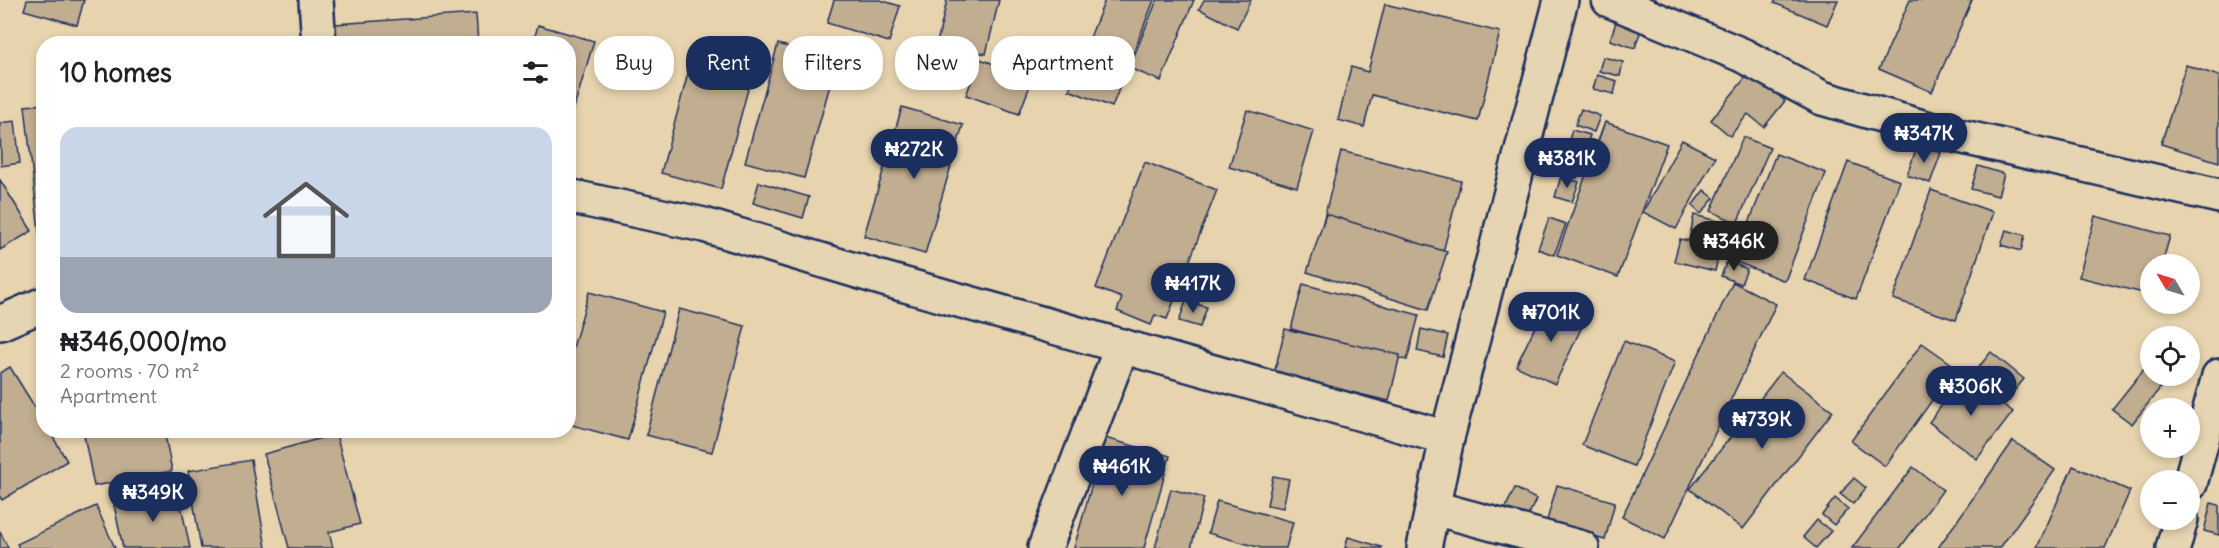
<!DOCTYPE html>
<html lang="en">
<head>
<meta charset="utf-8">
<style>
  body { margin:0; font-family:Delius,sans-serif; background:#f6f6f6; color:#202124; height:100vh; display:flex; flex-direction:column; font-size:22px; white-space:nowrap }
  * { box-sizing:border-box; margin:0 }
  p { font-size:20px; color:#757577 }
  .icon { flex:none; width:33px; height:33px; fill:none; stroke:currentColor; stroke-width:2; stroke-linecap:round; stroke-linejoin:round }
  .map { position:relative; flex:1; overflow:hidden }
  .drawer { position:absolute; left:36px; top:36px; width:540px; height:402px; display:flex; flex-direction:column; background:#fff; border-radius:24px; box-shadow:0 3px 9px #0003 }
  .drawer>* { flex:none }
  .hud { position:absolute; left:594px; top:36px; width:570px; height:54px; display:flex; gap:12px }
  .needle { width:39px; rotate:308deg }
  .buttons { position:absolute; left:2140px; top:254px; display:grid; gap:12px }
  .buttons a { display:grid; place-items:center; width:60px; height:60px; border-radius:50%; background:#fff; box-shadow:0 3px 9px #0003; font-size:30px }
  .price { position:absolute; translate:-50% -51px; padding:0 14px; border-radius:21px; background:#1b2f5e; color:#fff; font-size:20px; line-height:39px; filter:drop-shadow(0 2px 3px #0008) }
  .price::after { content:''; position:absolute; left:50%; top:36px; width:18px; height:14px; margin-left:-9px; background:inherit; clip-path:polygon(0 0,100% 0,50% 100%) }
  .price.current { background:#222; color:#fff }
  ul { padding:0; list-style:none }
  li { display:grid; align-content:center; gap:12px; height:318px; padding:0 24px }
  li span { display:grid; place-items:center; height:186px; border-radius:18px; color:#555 }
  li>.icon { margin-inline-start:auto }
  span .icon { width:108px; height:108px; fill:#fffc; stroke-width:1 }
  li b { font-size:26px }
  h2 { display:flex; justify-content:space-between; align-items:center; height:72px; padding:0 24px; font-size:26px }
  .tag { padding:0 21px; border-radius:24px; background:#fff; box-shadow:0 3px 9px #0003; font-size:21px; line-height:54px }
  .tag.current { background:#1b2f5e; color:#fff }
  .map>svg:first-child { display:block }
</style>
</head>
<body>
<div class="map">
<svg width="2219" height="548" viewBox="0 0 2219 548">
  <rect width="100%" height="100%" fill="#e7d3ae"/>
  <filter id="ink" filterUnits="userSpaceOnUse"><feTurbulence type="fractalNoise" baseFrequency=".0167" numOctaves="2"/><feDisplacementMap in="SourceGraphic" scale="12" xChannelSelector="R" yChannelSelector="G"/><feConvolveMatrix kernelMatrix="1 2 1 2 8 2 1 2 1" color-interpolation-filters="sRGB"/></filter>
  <g filter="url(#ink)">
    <g fill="#c1ad90" stroke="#1b2f5e" stroke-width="1.5">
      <polygon points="27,0 84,0 77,25 24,10"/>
      <polygon points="834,0 880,0 900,6 889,42 827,23"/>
      <polygon points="947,0 999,0 986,54 937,43"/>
      <polygon points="1105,0 1154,0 1112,107 1069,90"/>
      <polygon points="1157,0 1194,0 1161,81 1129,68"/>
      <polygon points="1204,0 1251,0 1237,28 1199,9"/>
      <polygon points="1776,0 1838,0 1827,25 1774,3"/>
      <polygon points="1910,0 1972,0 1932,92 1879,69"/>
      <polygon points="1385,4 1500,32 1478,121 1372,95 1364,127 1338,120 1351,67 1368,72"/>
      <polygon points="476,14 478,44 336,44 335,24"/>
      <polygon points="1616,22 1641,30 1635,48 1610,40"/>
      <polygon points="538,25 594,41 568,128 568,44 533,44"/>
      <polygon points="778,44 837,60 804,178 745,162"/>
      <polygon points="694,51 754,67 721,189 661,173"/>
      <polygon points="951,53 975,61 967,83 944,75"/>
      <polygon points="1603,57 1623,62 1620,76 1599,71"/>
      <polygon points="980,59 1033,78 1019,114 966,95"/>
      <polygon points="2186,65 2219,76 2219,162 2161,144"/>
      <polygon points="1750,72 1785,101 1764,127 1748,114 1730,136 1711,120"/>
      <polygon points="1597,75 1617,81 1614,94 1593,89"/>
      <polygon points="44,104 44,241 40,241 25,106"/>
      <polygon points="902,107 963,125 925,254 864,236"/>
      <polygon points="1581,109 1600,116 1594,132 1575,125"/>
      <polygon points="1247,110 1314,131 1297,187 1229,167"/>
      <polygon points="15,121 20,163 1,166 0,123"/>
      <polygon points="1605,122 1667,144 1618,277 1557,255"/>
      <polygon points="1572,130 1590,135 1577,178 1559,172"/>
      <polygon points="1743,137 1770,148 1737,223 1711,211"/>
      <polygon points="1682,140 1715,157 1676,229 1643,212"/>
      <polygon points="1918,144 1941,153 1930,183 1907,175"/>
      <polygon points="1341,151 1461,181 1439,268 1319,238"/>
      <polygon points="1776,154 1826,173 1785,281 1734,261"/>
      <polygon points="1145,162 1217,190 1167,319 1155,315 1151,325 1117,311 1122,298 1096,288"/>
      <polygon points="1848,162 1900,181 1856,299 1805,280"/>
      <polygon points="1978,166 2004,174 1998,196 1971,189"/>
      <polygon points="1561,176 1579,182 1572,202 1555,197"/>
      <polygon points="0,180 32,231 0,250"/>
      <polygon points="759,182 809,197 803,218 753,203"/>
      <polygon points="1704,190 1714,198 1701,214 1692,206"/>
      <polygon points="1931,190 1993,212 1956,320 1893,299"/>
      <polygon points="1326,214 1447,252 1428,310 1307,272"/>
      <polygon points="1694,215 1726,223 1715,271 1674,261 1680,239 1689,241"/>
      <polygon points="2095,216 2170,236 2162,264 2151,264 2151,295 2079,277"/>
      <polygon points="1549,218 1566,224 1554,255 1538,249"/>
      <polygon points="2006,230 2025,235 2021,251 2001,245"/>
      <polygon points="1727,261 1747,269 1741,284 1721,276"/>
      <polygon points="1733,282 1776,304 1665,539 1622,517"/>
      <polygon points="1303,284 1419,315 1407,360 1291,329"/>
      <polygon points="589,292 663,312 628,440 568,424 568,365"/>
      <polygon points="1186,301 1207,307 1200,327 1179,321"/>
      <polygon points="1547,302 1585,320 1555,384 1516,366"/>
      <polygon points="679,309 745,326 712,452 646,435"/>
      <polygon points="1285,329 1400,355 1389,401 1274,374"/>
      <polygon points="1421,329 1448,335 1443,357 1417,351"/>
      <polygon points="1624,341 1675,362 1634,466 1582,445"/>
      <polygon points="1922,343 1956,367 1885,466 1851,441"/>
      <polygon points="1991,352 2024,379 2010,396 1978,368"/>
      <polygon points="10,367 44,422 44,430 49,430 67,461 2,500 0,497 0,373"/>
      <polygon points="2145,368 2151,372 2151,375 2154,375 2164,383 2132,424 2112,409"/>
      <polygon points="1781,372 1833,411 1743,529 1690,489"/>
      <polygon points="1965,375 2013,412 1977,459 1929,422"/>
      <polygon points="83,430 164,430 172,471 94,486"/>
      <polygon points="336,434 360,524 329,532 333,548 289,548 264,454"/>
      <polygon points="1105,438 1170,456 1144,548 1074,548"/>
      <polygon points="2013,441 2055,470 2000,548 1938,548"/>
      <polygon points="251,460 266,548 201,548 188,471"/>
      <polygon points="2073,466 2130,491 2105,548 2037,548"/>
      <polygon points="1913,467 1943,490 1900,548 1852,548"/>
      <polygon points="1273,476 1289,479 1283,508 1267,505"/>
      <polygon points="1854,478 1866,488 1853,504 1840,494"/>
      <polygon points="1557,485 1615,502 1605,540 1546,524"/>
      <polygon points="1515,488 1536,499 1525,523 1503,513"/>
      <polygon points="1171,489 1204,498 1191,548 1155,548"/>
      <polygon points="178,491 190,548 123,548 114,505"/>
      <polygon points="1835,498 1848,509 1834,525 1822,515"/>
      <polygon points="1217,501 1293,522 1286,548 1261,548 1208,533"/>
      <polygon points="2211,503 2219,505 2219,535 2204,531"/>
      <polygon points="96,506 115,548 19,548 17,544"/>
      <polygon points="1817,520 1831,531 1816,548 1803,537"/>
      <polygon points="0,531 8,548 0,548"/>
      <polygon points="1348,537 1382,547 1382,548 1345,548"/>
    </g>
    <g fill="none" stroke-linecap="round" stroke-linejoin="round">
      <defs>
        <g id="minor">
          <polyline points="316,0 319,44"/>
          <polyline points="1609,0 1742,55 1822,98 1933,130 2219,196"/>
          <polyline points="568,196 704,225 884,279 1447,438"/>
          <polyline points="0,323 44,304"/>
          <polyline points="2190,484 2219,376"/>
          <polyline points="1434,508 1582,548"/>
          <polyline points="1045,548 1122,346"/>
          <polyline points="1424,548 1447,438 1561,0"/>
          <polyline points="2173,548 2181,519"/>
        </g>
      </defs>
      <use href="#minor" stroke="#1b2f5e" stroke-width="38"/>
      <use href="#minor" stroke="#e6d5b2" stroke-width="33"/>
    </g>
  </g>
</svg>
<div class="buttons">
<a><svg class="needle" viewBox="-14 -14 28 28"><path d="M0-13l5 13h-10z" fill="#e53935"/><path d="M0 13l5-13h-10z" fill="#757577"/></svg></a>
<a><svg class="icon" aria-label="locate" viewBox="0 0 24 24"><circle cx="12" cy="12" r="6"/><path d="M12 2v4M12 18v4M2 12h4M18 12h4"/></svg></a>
<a>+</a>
<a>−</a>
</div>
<b class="price" style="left:1924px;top:164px">₦347K</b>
<b class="price" style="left:914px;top:180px">₦272K</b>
<b class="price" style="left:1567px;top:189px">₦381K</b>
<b class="price current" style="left:1734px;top:272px">₦346K</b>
<b class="price" style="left:1193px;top:314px">₦417K</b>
<b class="price" style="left:1551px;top:343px">₦701K</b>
<b class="price" style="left:1971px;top:417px">₦306K</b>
<b class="price" style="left:1762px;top:450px">₦739K</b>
<b class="price" style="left:1122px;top:497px">₦461K</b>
<b class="price" style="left:153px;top:523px">₦349K</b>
<div class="hud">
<a class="tag">Buy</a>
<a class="tag current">Rent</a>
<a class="tag">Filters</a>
<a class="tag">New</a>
<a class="tag">Apartment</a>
</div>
<section class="drawer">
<h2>10 homes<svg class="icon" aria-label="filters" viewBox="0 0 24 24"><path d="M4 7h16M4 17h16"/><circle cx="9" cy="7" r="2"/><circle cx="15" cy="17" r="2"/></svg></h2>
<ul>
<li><span style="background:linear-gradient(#c9d6e8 70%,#9aa5b1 0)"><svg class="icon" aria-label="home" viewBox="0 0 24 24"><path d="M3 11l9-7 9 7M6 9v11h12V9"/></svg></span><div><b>₦346,000/mo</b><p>2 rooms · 70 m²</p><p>Apartment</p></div></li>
</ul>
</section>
</div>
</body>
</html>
